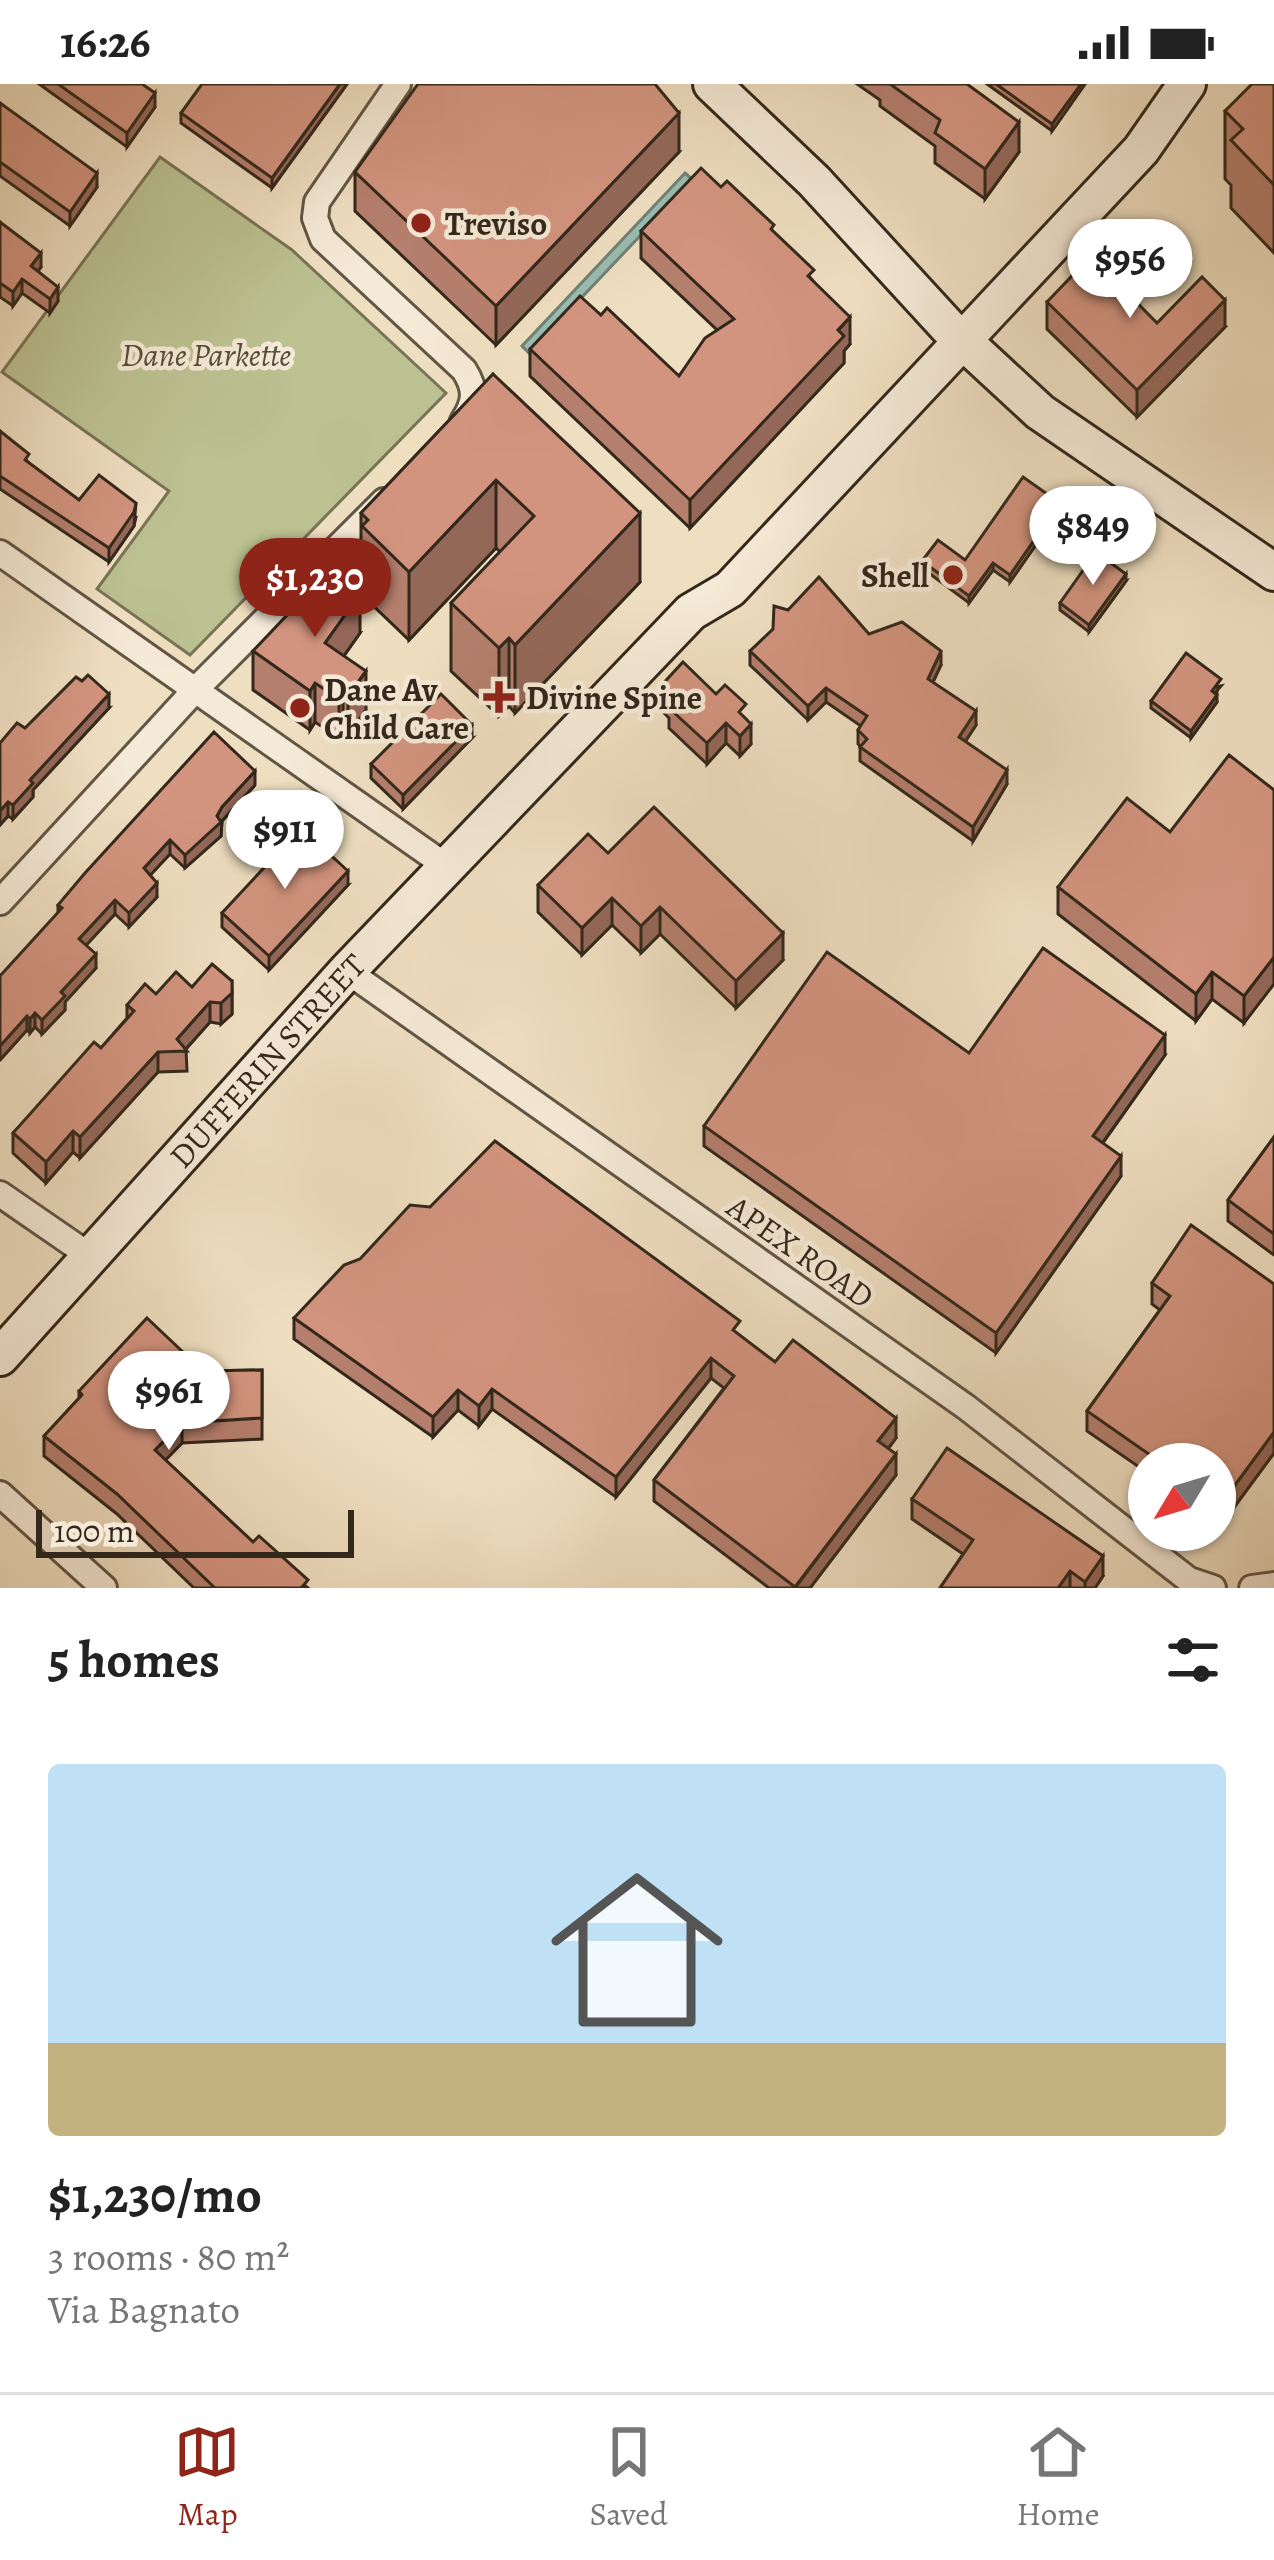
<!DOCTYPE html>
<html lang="en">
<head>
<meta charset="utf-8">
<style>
  body { margin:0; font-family:Alegreya,serif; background:#f2f2f2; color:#222; height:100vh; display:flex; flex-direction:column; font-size:45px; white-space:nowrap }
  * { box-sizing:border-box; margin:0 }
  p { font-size:39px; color:#767676 }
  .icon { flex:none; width:66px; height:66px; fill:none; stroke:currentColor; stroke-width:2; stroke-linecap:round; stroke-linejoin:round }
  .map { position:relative; height:1504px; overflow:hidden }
  .drawer { display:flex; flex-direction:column; background:#fff; flex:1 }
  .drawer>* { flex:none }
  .needle { width:78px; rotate:232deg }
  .controls { position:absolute; left:1128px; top:1359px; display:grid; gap:24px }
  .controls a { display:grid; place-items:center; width:108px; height:108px; border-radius:50%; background:#fff; box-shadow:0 3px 9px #0004; font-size:60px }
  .scale { position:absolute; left:36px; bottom:30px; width:318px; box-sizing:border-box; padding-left:12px; border:6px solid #33281b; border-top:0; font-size:33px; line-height:42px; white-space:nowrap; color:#33281b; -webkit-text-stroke:9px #f5ead7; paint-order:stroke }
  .price { position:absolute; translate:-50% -102px; padding:0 27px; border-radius:42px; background:#fff; color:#222; font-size:39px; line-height:78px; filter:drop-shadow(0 3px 6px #0008) }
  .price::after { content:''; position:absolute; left:50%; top:72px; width:36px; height:27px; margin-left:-18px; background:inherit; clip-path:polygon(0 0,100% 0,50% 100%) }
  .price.current { background:#8f2418; color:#fff }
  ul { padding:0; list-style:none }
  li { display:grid; align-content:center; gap:24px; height:636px; padding:0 48px }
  li span { display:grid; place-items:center; height:372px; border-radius:12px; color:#555 }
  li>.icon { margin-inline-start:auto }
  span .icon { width:216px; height:216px; fill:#fffc; stroke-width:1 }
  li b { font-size:51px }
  h2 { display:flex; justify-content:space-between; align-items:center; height:144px; padding:0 48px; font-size:51px }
  .status { display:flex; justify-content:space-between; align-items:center; height:84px; padding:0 60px; background:#fff; direction:ltr }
  .status svg { height:33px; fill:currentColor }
  .tab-bar { display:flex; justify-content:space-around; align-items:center; height:168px; border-top:3px solid #e0e0e0; background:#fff; font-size:33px; color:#767676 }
  .tab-bar a { display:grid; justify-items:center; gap:6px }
  .tab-bar .current { color:#8f2418 }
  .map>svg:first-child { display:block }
</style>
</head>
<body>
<div class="status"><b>16:26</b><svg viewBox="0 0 49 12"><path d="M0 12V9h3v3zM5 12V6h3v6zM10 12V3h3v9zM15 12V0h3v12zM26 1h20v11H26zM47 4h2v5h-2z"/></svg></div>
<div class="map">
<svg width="1274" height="1504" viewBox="0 0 1274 1504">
  <rect width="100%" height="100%" fill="#efdfc1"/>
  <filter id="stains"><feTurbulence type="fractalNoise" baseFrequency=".00167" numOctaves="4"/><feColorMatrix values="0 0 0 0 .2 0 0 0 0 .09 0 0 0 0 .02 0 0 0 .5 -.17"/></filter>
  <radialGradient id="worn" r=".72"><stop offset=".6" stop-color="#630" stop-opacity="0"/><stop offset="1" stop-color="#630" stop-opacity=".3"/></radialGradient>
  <polygon fill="#bcc191" stroke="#787456" stroke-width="3" points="160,73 292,166 446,309 190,571 97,505 169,407 2,288"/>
  <polygon fill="#9abdb3" stroke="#718176" stroke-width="3" points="685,89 693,96 529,269 522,262"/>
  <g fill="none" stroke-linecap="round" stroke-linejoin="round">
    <defs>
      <g id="minor">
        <path d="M398 0 317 118 315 134 323 155 464 286C476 305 476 317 463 337"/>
        <polyline points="0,469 446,782"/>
        <polyline points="0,818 196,605 384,417"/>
        <polyline points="347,887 966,1323 1189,1496 1213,1504"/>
        <polyline points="0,1110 90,1172"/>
        <polyline points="0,1410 104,1504"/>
        <polyline points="1252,1504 1274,1501"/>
      </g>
      <g id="secondary">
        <polyline points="712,0 814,97 948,243 1040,328 1274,488"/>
        <path id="s1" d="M0 1273 347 887 691 528 730 505 1141 66 1187 0"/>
      </g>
    </defs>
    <use href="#minor" stroke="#625644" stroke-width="30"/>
    <use href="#secondary" stroke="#33281b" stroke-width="42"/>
    <use href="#minor" stroke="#f5ead7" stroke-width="24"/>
    <use href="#secondary" stroke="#f5ead7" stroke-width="36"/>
  </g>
  <g fill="#b57f6d" stroke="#33281b" stroke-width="3">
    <polygon points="39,0 142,0 155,23 127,63"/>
    <polygon points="347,0 272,104 181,39 181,29"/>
    <polygon points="857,0 967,0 1019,68 985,115 935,79 935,62 880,22 880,16"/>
    <polygon points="987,0 1085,0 1052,47"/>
    <polygon points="1274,0 1274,169 1231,124 1231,101 1225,95 1225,27"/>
    <polygon points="0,19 97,103 70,142 0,92"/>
    <polygon points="679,68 496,261 355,127 355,88"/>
    <polygon points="721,103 774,149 814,198 850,260 844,267 844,279 690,444 530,292 530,265 601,231 679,292 717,246 641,174 641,147"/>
    <polygon points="0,138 41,183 38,187 58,217 50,229 22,209 13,222 0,213"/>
    <polygon points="1047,218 1157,239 1225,243 1137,333 1047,245"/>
    <polygon points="493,290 640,498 515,629 509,622 499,632 451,587 451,519 500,468 496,464 409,556 362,511 361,498 361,429"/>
    <polygon points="0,347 29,379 79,416 136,433 134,442 109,478 0,405"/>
    <polygon points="1060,426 1010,498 993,486 969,519 922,484 922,477 965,476"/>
    <polygon points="1126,497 1089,548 1060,526 1060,519"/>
    <polygon points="360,549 344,572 366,626 348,651 343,648 339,654 315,638 310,646 253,606 253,567"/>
    <polygon points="869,550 941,581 933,598 976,641 965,658 1007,700 973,757 860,677 860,662 858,660 858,646 861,642 826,618 808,636 750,581 750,567"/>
    <polygon points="1221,602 1215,609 1217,618 1191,654 1151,624 1151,617"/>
    <polygon points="659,604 716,610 746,635 751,660 740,672 726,659 707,680 669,644 669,634 659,624"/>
    <polygon points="109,624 33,706 33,713 13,735 8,732 0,741 0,659 25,644"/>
    <polygon points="472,654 403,725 371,694 371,680"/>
    <polygon points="255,701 222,737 221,752 185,784 170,770 150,791 157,813 129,843 115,830 86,861 96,884 65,918 65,926 42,950 35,943 30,949 27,946 0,976 58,828 58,821"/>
    <polygon points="1274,706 1244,939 1212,915 1196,937 1058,830 1058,803 1170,748"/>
    <polygon points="608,769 783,876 736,924 660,850 641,869 612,841 582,871 538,828 538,801"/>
    <polygon points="348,801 269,886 222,843 222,829"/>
    <polygon points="232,897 232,930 221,940 210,938 186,965 187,987 158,988 80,1074 73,1068 46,1099 13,1069 13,1049 101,964 127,934 127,921 156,910"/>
    <polygon points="969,969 1165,971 1103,1059 1121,1092 996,1269 704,1062 704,1042"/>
    <polygon points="1274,1053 1274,1171 1228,1137 1228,1116"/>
    <polygon points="1152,1199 1274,1200 1274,1369 1221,1441 1215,1437 1215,1380 1149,1380 1149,1390 1087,1347 1087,1327 1160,1226 1152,1220"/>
    <polygon points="294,1234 740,1252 775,1278 896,1354 888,1365 896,1391 810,1504 769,1504 654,1417 654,1396 724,1304 711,1294 616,1413 492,1325 479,1342 458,1326 433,1353 294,1255"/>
    <polygon points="262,1286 262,1355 182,1359 165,1376 253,1458 308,1504 194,1504 117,1430 44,1372 44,1352 79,1314 79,1307 203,1287"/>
    <polygon points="912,1415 1103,1492 1095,1504 940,1504 963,1470 912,1435"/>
  </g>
  <g fill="#946859" stroke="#33281b" stroke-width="3">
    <polygon points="340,0 347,0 272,104 272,94"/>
    <polygon points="1081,0 1085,0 1052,47 1052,40"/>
    <polygon points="155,9 155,23 127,63 127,49"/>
    <polygon points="679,29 679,68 496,261 496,222"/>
    <polygon points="1019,38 1019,68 985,115 985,85"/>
    <polygon points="97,89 97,103 70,142 70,128"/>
    <polygon points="41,169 41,183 31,196 31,182"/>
    <polygon points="22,195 22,209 13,222 13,208"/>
    <polygon points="58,203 58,217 50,229 50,215"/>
    <polygon points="1225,216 1225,243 1137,333 1137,306"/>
    <polygon points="850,233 850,260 844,267 844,279 690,444 690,416"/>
    <polygon points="496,396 496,464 409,556 409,488"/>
    <polygon points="136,419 134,442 109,478 109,464"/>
    <polygon points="1060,419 1060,426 1010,498 1010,491"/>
    <polygon points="640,429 640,498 515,629 515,561"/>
    <polygon points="993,479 993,486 969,519 969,512"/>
    <polygon points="1126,490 1126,497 1089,548 1089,541"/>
    <polygon points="360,510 360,549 325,598 325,559"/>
    <polygon points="509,554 509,622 499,632 499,564"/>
    <polygon points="941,567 941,581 928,608 928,595"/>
    <polygon points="366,587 366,626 348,651 348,612"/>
    <polygon points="315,599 315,638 310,646 310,607"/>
    <polygon points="826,604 826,618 808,636 808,622"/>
    <polygon points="343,609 343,648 339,654 339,615"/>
    <polygon points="109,610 109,624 33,706 33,713 13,735 13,721 30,696"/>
    <polygon points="1217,611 1217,618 1191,654 1191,647"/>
    <polygon points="976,627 976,641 959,667 959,653"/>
    <polygon points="726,639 726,659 707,680 707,659"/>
    <polygon points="751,640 751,660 740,672 740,652"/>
    <polygon points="472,641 472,654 403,725 403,711"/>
    <polygon points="1007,686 1007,700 973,757 973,743"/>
    <polygon points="255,687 255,701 222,737 221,752 185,784 185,771 217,732 222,723"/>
    <polygon points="8,718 8,732 0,741 0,727"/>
    <polygon points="170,756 170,770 144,798 144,784"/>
    <polygon points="348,787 348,801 269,886 269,872"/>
    <polygon points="157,799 157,813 129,843 129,829"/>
    <polygon points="612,814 612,841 582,871 582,844"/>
    <polygon points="115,816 115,830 79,869 79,855"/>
    <polygon points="660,823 660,850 641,869 641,842"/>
    <polygon points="783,849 783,876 736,924 736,897"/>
    <polygon points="96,870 96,884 65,918 65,926 42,950 42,936 61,908"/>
    <polygon points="1274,873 1274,900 1244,939 1244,912"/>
    <polygon points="1212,888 1212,915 1196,937 1196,910"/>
    <polygon points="232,909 232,930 221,940 221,919"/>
    <polygon points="210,918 210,938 184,967 177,955"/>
    <polygon points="35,929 35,943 30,949 30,935"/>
    <polygon points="27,932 27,946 0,976 0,962"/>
    <polygon points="1165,951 1165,971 1093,1072 1093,1052"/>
    <polygon points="158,968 158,988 80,1074 80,1053"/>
    <polygon points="73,1047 73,1068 46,1099 46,1078"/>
    <polygon points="1121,1072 1121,1092 996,1269 996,1249"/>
    <polygon points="711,1274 711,1294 616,1413 616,1393"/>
    <polygon points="492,1305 492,1325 479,1342 479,1322"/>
    <polygon points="458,1306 458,1326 433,1353 433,1333"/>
    <polygon points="896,1334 896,1354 878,1378 878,1357"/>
    <polygon points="182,1339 182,1359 155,1387 155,1366"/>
    <polygon points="1274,1348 1274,1369 1221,1441 1221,1420"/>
    <polygon points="896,1370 896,1391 810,1504 795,1504"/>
    <polygon points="1103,1472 1103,1492 1095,1504 1085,1504 1085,1498"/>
    <polygon points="1070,1487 1070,1504 1058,1504"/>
  </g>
  <g fill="#d3947f" stroke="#33281b" stroke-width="3">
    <polygon points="58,0 142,0 155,9 127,49"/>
    <polygon points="202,0 340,0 272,94 181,29"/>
    <polygon points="418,0 655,0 679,29 496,222 355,88"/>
    <polygon points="890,0 967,0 1019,38 985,85 935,49 940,36"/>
    <polygon points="996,0 1081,0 1052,40"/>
    <polygon points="1252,0 1274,0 1274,101 1231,56 1243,45 1225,27"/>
    <polygon points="0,19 97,89 70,128 0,78"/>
    <polygon points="701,84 721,103 727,97 774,141 771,145 814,186 808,192 850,233 838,246 844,252 690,416 530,265 580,212 601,231 607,224 679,292 705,254 734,235 641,147"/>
    <polygon points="0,138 41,169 31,182 58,203 50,215 22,195 13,208 0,199"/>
    <polygon points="1091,172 1157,239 1202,193 1225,216 1137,306 1047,218"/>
    <polygon points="493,290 640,429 515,561 509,554 499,564 451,519 534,432 496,396 409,488 362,442 368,436 361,429"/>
    <polygon points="0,347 29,370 25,376 79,416 99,391 136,419 134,428 109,464 0,392"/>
    <polygon points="1023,393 1060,419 1010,491 993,479 969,512 922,477 938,456 965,476"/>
    <polygon points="1096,468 1126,490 1089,541 1060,519"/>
    <polygon points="326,490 331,493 333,490 360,510 325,559 366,587 348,612 343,609 339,615 315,599 310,607 253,567"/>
    <polygon points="819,493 869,550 902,538 941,567 928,595 976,627 959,653 1007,686 973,743 860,663 867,655 858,646 867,632 826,604 808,622 750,567 773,545 774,522 788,526"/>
    <polygon points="1186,569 1221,595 1212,607 1217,611 1191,647 1151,617"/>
    <polygon points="683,578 716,610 725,601 746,620 739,628 751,640 740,652 726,639 707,659 669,624 675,618 659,604"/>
    <polygon points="88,591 109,610 30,696 33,699 13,721 8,718 0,727 0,659 17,639 25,644 76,593 82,597"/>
    <polygon points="441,610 472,641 403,711 371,680"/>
    <polygon points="214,648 255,687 222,723 217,732 221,738 185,771 170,756 144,784 157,799 129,829 115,816 79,855 96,870 61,908 65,912 42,936 35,929 30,935 27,932 0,962 0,892 62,824 58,821 85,789"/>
    <polygon points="1229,671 1274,706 1274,873 1244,912 1212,888 1196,910 1058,803 1127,714 1170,748"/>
    <polygon points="654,723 783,849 736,897 660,823 641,842 612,814 582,844 538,801 588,750 608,769"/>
    <polygon points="301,744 348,787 269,872 222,829"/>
    <polygon points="1043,864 1165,951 1093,1052 1121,1072 996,1249 704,1042 827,868 969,969"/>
    <polygon points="212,880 232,897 232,909 221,919 210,918 177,955 187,967 158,968 80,1053 73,1047 46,1078 13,1049 94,958 101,964 134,927 127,921 145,900 156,910 176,888 192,903"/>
    <polygon points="1274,1053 1274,1150 1228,1116"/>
    <polygon points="495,1057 740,1237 733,1246 775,1278 793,1256 896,1334 878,1357 896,1370 795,1503 654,1396 734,1292 711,1274 616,1393 492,1305 479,1322 458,1306 433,1333 294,1234 344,1181 360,1175 410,1121 430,1123"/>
    <polygon points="1191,1141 1274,1200 1274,1348 1221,1420 1215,1416 1215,1380 1163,1380 1087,1327 1170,1212 1152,1199"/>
    <polygon points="147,1234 203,1287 262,1286 262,1334 182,1339 155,1366 253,1458 259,1452 308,1496 301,1504 215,1504 117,1410 44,1352 82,1311 79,1307"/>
    <polygon points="947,1364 1103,1472 1085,1498 1070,1487 1058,1504 940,1504 973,1456 912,1415"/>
  </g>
  <g fill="#8f2418" stroke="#f5ead7" stroke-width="4.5">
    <circle cx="421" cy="139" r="12"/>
    <circle cx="953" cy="491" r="12"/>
    <path d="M493 595h12v12h12v12h-12v12h-12v-12h-12v-12h12z"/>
    <circle cx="300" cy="624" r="12"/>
  </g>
  <g text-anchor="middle" stroke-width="9" stroke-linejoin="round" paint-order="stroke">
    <g font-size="33" font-weight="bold" fill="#33281b" stroke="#f5ead7" text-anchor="start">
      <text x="445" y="151">Treviso</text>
      <text x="929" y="503" text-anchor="end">Shell</text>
      <text x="324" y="617">Dane Av<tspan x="324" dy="38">Child Care</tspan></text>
      <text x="526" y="625">Divine Spine</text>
    </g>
    <g font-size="33" font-style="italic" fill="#554e38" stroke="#f5ead7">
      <text x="206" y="282">Dane Parkette</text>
    </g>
    <g font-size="33" fill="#33281b" stroke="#f5ead7">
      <text dy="12" stroke="none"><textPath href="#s1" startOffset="399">DUFFERIN STREET</textPath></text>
      <text transform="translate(801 1167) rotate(35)" y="12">APEX ROAD</text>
    </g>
  </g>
  <rect width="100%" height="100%" filter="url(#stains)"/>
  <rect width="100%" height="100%" fill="url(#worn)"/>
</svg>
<div class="controls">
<a><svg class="needle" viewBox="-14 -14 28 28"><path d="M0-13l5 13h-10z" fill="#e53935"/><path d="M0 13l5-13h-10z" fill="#767676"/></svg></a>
</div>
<div class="scale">100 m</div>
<b class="price" style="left:1130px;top:237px">$956</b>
<b class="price" style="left:1093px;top:504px">$849</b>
<b class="price current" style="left:315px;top:556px">$1,230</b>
<b class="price" style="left:285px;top:808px">$911</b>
<b class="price" style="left:169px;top:1369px">$961</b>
</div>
<section class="drawer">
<h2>5 homes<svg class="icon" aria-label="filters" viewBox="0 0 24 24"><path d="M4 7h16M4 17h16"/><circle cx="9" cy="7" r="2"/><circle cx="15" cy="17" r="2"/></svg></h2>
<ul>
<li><span style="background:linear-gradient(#bfe0f5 75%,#c2b280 0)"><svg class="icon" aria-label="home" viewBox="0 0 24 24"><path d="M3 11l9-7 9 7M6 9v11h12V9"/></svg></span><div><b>$1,230/mo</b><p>3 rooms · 80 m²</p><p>Via Bagnato</p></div></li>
</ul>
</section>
<nav class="tab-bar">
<a class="current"><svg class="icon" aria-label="map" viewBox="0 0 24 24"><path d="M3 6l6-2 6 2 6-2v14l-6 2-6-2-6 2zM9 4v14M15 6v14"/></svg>Map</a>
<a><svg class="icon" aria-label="saved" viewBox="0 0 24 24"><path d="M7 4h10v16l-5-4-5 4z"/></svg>Saved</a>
<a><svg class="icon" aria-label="home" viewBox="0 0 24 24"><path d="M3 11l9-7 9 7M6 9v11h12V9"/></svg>Home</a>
</nav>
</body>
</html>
